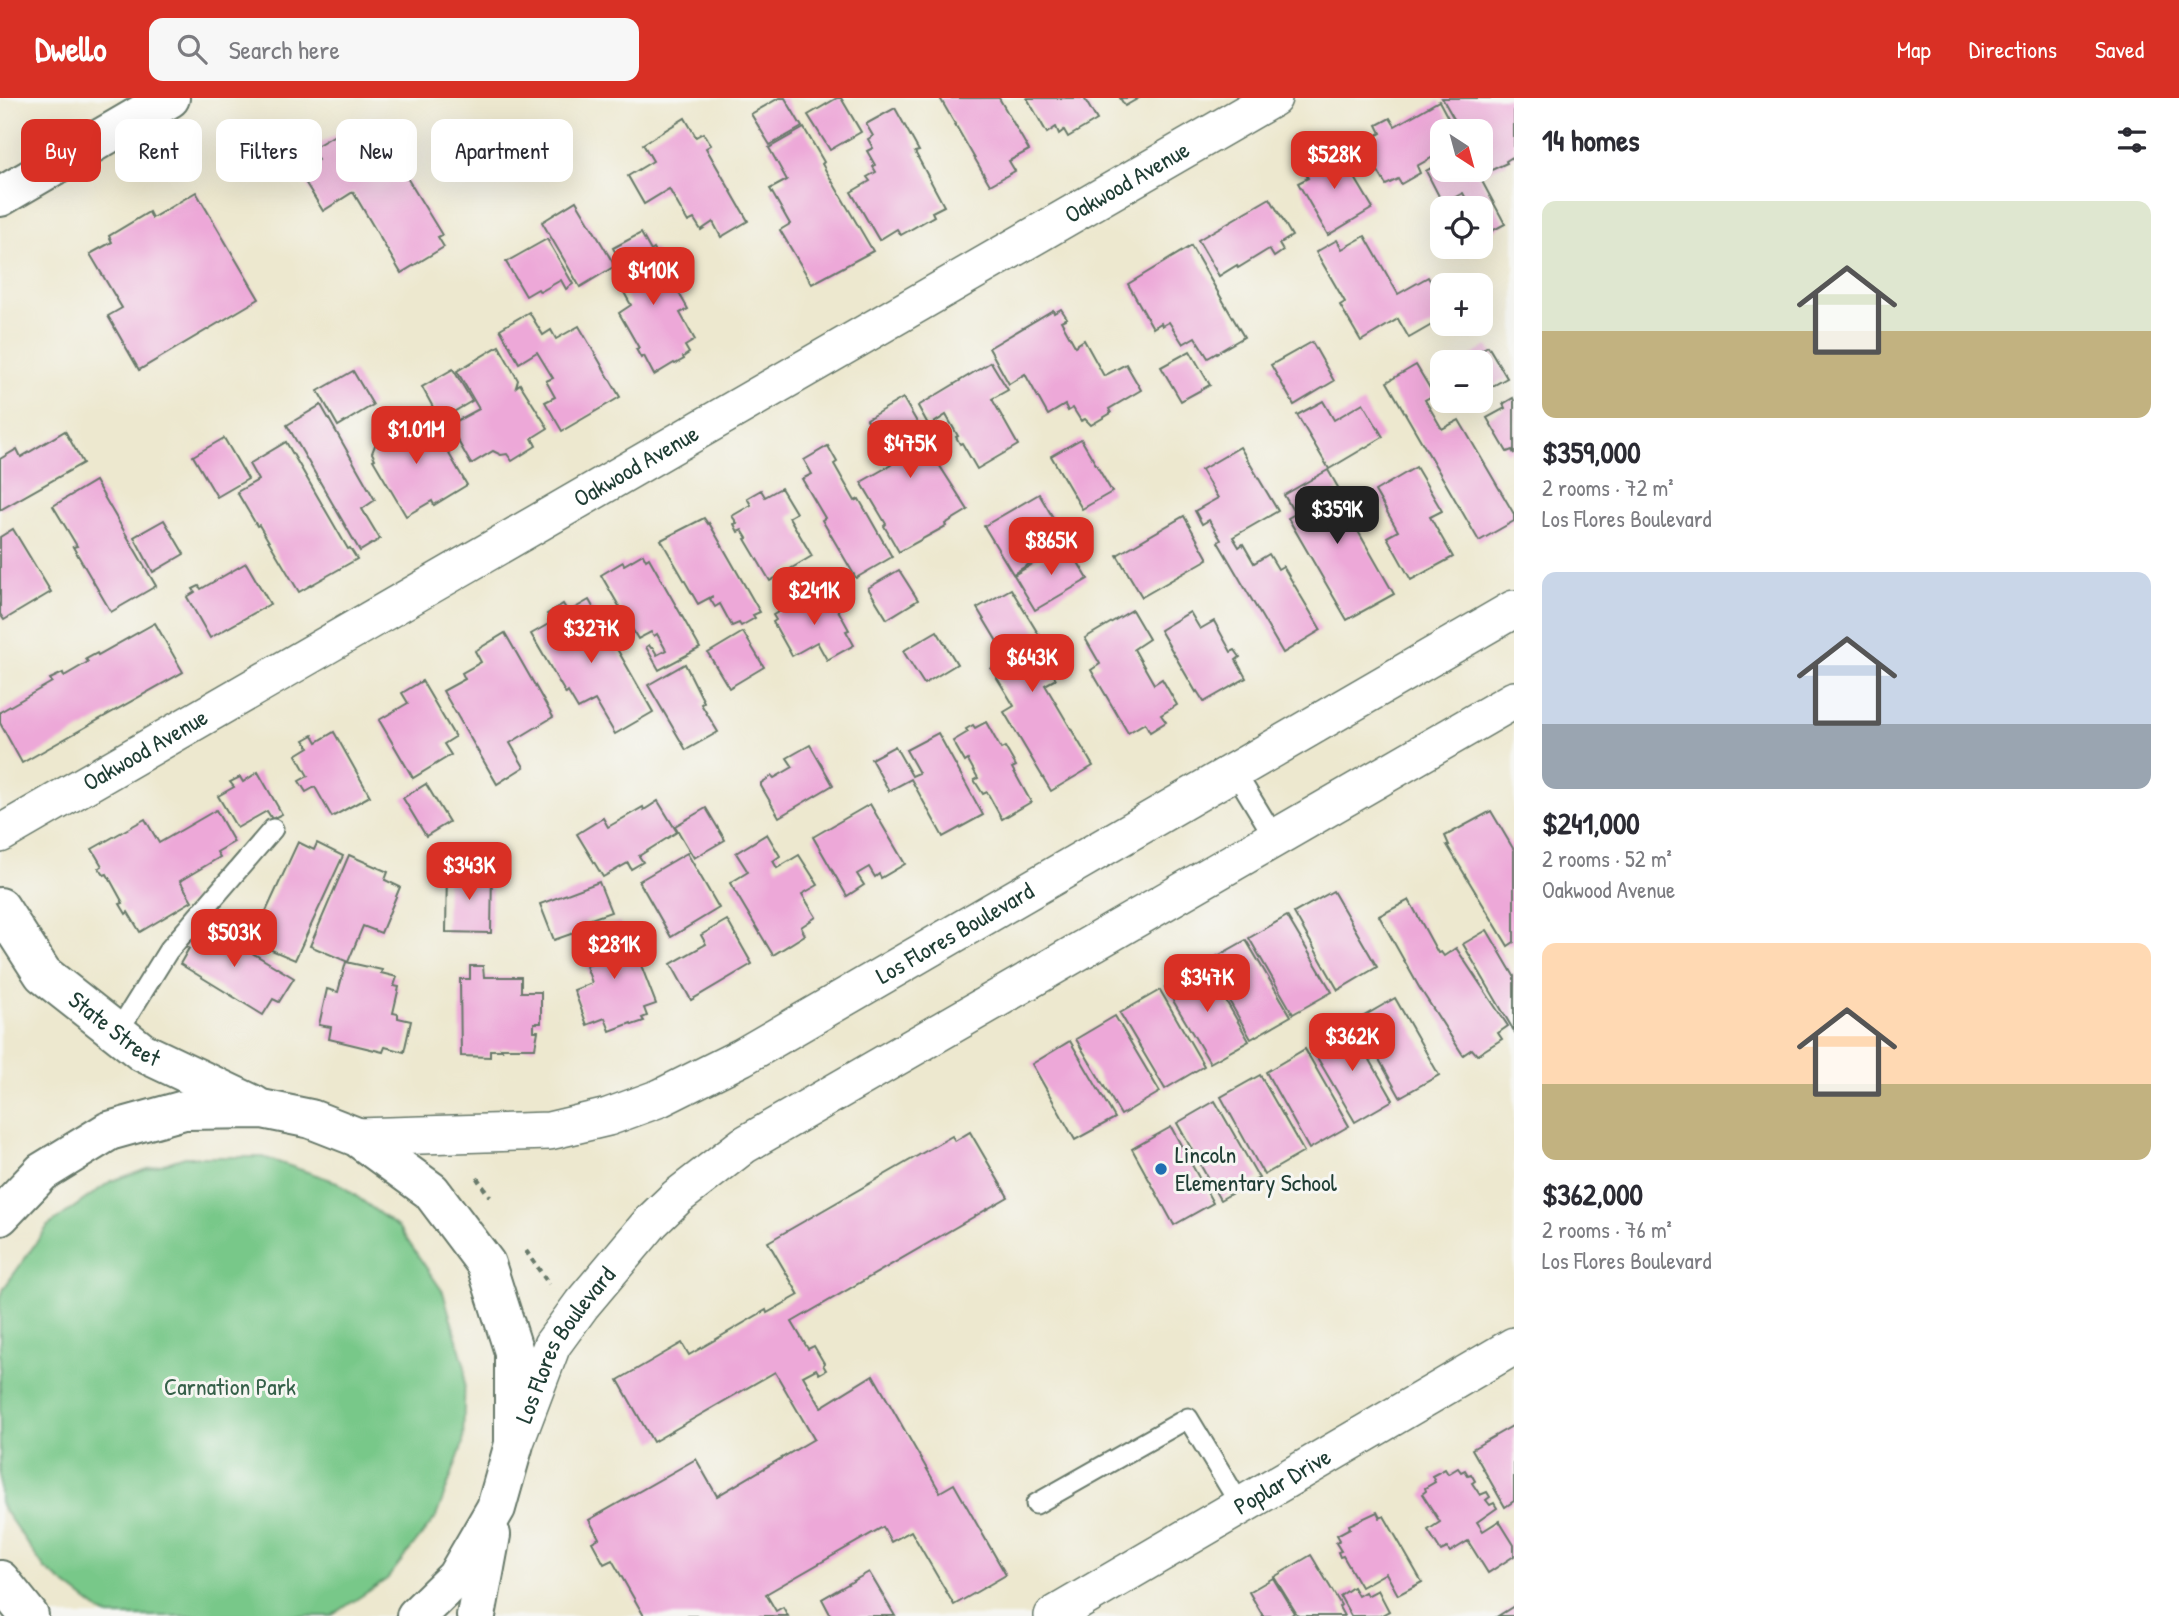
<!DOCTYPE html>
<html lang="en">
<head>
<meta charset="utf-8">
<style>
  body { margin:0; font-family:"Patrick Hand",sans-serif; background:#f7f7f7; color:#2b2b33; height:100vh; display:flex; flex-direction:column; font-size:26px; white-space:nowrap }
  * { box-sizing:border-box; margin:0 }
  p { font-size:23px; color:#7c7c81 }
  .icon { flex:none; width:38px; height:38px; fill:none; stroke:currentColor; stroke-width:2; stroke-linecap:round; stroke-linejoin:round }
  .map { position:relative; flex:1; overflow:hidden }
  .details { display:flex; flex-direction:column; background:#fff; width:665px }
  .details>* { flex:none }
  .guide { position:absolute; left:21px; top:21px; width:665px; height:63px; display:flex; gap:14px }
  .needle { width:46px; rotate:144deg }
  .fabs { position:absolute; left:1430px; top:21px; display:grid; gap:14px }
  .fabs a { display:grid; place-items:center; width:63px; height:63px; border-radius:14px; background:#fff; box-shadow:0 7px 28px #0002; font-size:35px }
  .price { position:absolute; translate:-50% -60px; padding:0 16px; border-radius:14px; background:#d93025; color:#fff; font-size:23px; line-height:46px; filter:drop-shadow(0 2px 4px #0008) }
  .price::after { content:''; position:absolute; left:50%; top:42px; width:21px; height:16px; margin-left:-10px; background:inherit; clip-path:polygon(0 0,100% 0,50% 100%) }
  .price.current { background:#222; color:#fff }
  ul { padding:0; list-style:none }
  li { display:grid; align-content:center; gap:14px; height:371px; padding:0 28px }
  li span { display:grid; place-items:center; height:217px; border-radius:14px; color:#555 }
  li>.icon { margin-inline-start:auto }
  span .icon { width:126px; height:126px; fill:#fffc; stroke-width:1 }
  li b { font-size:30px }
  h2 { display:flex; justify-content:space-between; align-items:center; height:84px; padding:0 28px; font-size:30px }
  .pill { padding:0 24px; border-radius:14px; background:#fff; box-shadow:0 7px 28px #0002; font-size:24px; line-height:63px }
  .pill.current { background:#d93025; color:#fff }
  header { display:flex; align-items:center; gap:42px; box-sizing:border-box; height:98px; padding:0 35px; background:#d93025; color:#fff }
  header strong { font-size:33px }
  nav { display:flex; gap:38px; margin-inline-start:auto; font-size:24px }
  .search { width:490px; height:63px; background:#f7f7f7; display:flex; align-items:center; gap:18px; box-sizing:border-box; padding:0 24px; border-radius:14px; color:#7c7c81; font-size:26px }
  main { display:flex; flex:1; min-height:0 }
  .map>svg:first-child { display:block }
</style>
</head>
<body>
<header>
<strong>Dwello</strong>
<div class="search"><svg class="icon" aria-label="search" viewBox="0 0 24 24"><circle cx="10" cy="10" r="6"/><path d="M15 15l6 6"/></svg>Search here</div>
<nav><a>Map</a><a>Directions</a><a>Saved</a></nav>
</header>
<main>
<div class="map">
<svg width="1514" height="1518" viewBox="0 0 1514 1518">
  <rect width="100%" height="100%" fill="#f6f6f2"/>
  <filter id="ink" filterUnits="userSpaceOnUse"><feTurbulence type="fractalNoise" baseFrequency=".0143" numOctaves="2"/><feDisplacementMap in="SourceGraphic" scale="14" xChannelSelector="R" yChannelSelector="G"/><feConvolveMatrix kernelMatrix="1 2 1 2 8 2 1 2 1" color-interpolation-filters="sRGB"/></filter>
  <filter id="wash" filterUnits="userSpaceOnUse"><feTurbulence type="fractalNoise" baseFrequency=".00686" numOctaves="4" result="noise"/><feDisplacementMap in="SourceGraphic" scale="28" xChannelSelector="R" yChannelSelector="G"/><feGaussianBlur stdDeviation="1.57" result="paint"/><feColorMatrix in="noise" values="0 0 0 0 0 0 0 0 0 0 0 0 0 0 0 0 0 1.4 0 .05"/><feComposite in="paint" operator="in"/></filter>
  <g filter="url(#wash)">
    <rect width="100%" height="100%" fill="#ede8cf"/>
    <polygon fill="#78c889" stroke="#4c825e" stroke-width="2" points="185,1059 263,1059 337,1084 399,1130 443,1194 465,1269 463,1346 436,1419 387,1481 331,1518 110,1518 104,1516 45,1471 2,1409 0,1403 0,1201 4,1190 48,1128 111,1083"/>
    <g id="blocks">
      <g fill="#eda8d8">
        <polygon points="779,0 785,0 802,29 770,47 751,16"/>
        <polygon points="837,0 841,0 861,34 830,52 808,17"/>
        <polygon points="940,0 999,0 1029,52 1009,63 1015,73 990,87"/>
        <polygon points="1027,0 1084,0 1097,22 1068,39 1064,32 1059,36 1056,29 1047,35"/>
        <polygon points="1120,0 1139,0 1125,8"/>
        <polygon points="1442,0 1514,0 1514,58 1506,63 1507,65 1485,75 1480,68 1480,33 1461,33"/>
        <polygon points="1439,3 1455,33 1442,33 1442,54 1417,68 1420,75 1401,86 1398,81 1386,87 1362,45 1381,35 1377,27 1390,20 1395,28"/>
        <polygon points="895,10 919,53 915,54 944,108 932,114 934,118 901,137 897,131 879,142 851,94 870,83 867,79 876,74 873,69 875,67 867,53 873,50 868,41 873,38 866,26"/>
        <polygon points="685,20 696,39 703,35 711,47 706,50 748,123 721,139 713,124 701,132 694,121 688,124 669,91 644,106 628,78 653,63 643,46"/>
        <polygon points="376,29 442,137 438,139 444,149 401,175 353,94 323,113 299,74 318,62 311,51 335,37 342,49"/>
        <polygon points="804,30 824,64 822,66 873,153 812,186 780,132 790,126 770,91 787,82 769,50"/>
        <polygon points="1336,48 1373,110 1328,137 1298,85 1308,80 1302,68"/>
        <polygon points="1442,64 1442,72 1476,72 1505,126 1492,133 1485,120 1488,118 1481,104 1470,108 1463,95 1443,106 1426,73"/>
        <polygon points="196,94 259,201 139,272 108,218 122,210 90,156 112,144 109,138 149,114 152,120"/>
        <polygon points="1270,100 1292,138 1279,146 1283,153 1274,159 1269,151 1238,170 1237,167 1219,178 1198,142"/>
        <polygon points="576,103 615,168 580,189 542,124"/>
        <polygon points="641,135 651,153 654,151 688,211 680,215 695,242 685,248 689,255 683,259 684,261 675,266 674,265 654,277 644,258 641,260 636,251 639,250 619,215 631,207 621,189 631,183 613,150"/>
        <polygon points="1365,138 1398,196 1428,179 1442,204 1442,221 1409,240 1398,221 1361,243 1340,207 1345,204 1316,154 1337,142 1342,151"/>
        <polygon points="547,141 573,186 566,191 561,182 540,194 538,191 526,198 506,164"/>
        <polygon points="1191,148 1244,239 1208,260 1195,239 1183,246 1169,224 1162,228 1161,225 1153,230 1128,186"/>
        <polygon points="1061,211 1067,220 1061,223 1075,248 1084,242 1104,278 1126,266 1141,292 1109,311 1111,315 1091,327 1085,321 1081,323 1073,310 1068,313 1065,307 1048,317 1025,276 1009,286 989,250 1053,212 1054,215"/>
        <polygon points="529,214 543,237 551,232 556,241 579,228 620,299 562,333 545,304 555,299 546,283 553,280 537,254 519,265 500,231"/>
        <polygon points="1312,244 1334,283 1294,307 1271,267"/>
        <polygon points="499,248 518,282 516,289 520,286 548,330 532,340 536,348 512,363 507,356 501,357 493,353 471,366 449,327 479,311 457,273"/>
        <polygon points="1488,248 1507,280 1480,295 1480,264 1460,264"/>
        <polygon points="1190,253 1210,287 1181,303 1161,269"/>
        <polygon points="991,264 1008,292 992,301 1018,347 977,371 962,345 960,346 956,339 958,338 946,317 929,328 918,308"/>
        <polygon points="1416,267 1434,297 1425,302 1442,331 1459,322 1514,416 1514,423 1479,443 1387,284"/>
        <polygon points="453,271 472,303 440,322 422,289"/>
        <polygon points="353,273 373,307 338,328 318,293"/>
        <polygon points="903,300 932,350 929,351 968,412 945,426 946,428 899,454 884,428 886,426 861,384 891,367 885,357 888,356 867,321"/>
        <polygon points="1513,300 1514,303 1514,356 1512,352 1507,354 1487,320 1505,310 1503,306"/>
        <polygon points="1323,303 1334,322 1363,305 1383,339 1329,371 1297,317"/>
        <polygon points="321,307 375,402 362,411 380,441 360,453 287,327"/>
        <polygon points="397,322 406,327 413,339 433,328 467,387 434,407 432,403 406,418 373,362 375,361 372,355 377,342 378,332 388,324"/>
        <polygon points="65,333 83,365 0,412 0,361 17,351 21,359"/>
        <polygon points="224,340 248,381 217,399 193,358"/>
        <polygon points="1081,341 1112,394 1082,411 1051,358"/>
        <polygon points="286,344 348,451 350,450 357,461 299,494 259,427 257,428 237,394 258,382 249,366"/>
        <polygon points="828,348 837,364 834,366 855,403 859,401 892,459 856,480 822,422 825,420 802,381 812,376 804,362"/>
        <polygon points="1240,349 1278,413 1233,439 1239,449 1243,446 1254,465 1269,456 1278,471 1283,468 1321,532 1283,555 1218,444 1221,442 1209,422 1202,426 1195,413 1218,400 1201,372"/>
        <polygon points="1416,369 1442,413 1430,419 1453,459 1411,482 1387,439 1398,433 1375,393"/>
        <polygon points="1328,372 1339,391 1335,393 1394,496 1347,522 1288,420 1295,416 1284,397"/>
        <polygon points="95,383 156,488 111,514 73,449 77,448 53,408"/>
        <polygon points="781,390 796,415 789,419 812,458 770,483 745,441 747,440 742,432 738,434 734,426 737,425 732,418 751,407 747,400 761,392 765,399"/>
        <polygon points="1039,396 1058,428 1039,439 1048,454 1013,476 984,428"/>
        <polygon points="1184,418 1208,461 1142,499 1117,457"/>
        <polygon points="704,420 708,426 709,425 760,514 753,517 755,520 741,528 739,525 732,528 720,506 715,509 710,501 713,498 698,506 661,442"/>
        <polygon points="164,422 184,456 153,474 134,439"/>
        <polygon points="13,431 51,494 4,522 0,516 0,439"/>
        <polygon points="1067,446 1088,481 1035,512 1014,477"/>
        <polygon points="643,456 646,462 649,460 700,550 659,572 646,549 649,547 651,550 653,550 657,557 666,552 657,536 654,538 651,534 638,541 601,477 623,464 624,467"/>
        <polygon points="246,465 270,506 210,540 187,499 195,494 193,491 199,488 201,491"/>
        <polygon points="899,472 918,502 887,521 868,490"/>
        <polygon points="1011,491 1042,542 1035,546 1056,581 1045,587 1093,668 1051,693 1004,614 1014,608 991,570 1007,560 977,510"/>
        <polygon points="828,494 849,532 846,533 854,547 827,562 817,544 792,558 773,524 776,522 773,517 796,504 799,510"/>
        <polygon points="589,502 653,614 615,636 595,602 578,611 568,594 566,596 531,536 552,524 547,516 563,506 568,514"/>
        <polygon points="1132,512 1149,541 1134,551 1154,586 1162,581 1177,607 1161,617 1166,624 1150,634 1145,625 1128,635 1091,572 1100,566 1085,540"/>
        <polygon points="1190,514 1200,531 1214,523 1231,554 1235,552 1240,559 1236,562 1246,580 1204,604 1197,593 1196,594 1160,532"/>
        <polygon points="155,525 183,574 22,665 0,625 0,614 52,584 50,581 63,575 64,578 88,564 86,561 97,555 98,557"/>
        <polygon points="937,533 957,566 924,586 903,553"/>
        <polygon points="743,534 764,569 729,590 708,555"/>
        <polygon points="505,535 553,619 510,645 524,669 497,686 443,593 465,581 462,575 481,564 475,553"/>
        <polygon points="685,566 704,604 701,606 718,634 686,652 648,587"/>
        <polygon points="422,583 455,639 444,646 451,657 413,680 379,622 408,605 402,595"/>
        <polygon points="986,624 1001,651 1005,649 1016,668 1012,670 1031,704 1002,721 987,694 983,696 974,682 978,680 968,662 965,664 953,643 968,634 966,631 973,627 975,630"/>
        <polygon points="334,634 370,698 332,719 315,689 306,694 299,683 308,678 296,657 309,649 304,642 313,637 317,644"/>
        <polygon points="938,635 983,717 943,739 911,681 889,693 871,661 895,648 912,678 919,675 906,652"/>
        <polygon points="810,647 833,687 779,719 761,688 761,685 772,678 774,680 793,669 787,660"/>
        <polygon points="258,674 282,716 272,721 267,713 237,730 218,698 234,689 230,684 240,679 243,684"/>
        <polygon points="426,686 449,724 426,738 403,700"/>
        <polygon points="658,703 677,734 639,758 643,764 631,771 628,765 603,779 577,736 603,720 608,729 643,709 644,712"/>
        <polygon points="870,706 905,766 881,780 879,776 875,779 869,769 857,776 864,787 847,798 813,739"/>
        <polygon points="706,710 725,742 694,760 675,728"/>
        <polygon points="216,712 234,744 217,754 220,759 180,783 192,803 140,834 128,814 126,816 120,806 123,805 107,776 104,777 99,770 102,768 92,751 145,721 159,745"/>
        <polygon points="1491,713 1514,752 1514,844 1508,848 1447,747 1449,747 1445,738"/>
        <polygon points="767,736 780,758 773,763 777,770 799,757 818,787 802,796 816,819 801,829 805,837 773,857 730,785 748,774 736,755"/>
        <polygon points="298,744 314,752 317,745 343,758 295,862 269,851 272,844 255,837"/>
        <polygon points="687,755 719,810 671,839 639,783"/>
        <polygon points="349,757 388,774 385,782 400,789 381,835 363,828 348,864 310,848"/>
        <polygon points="447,772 492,773 491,835 446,834"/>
        <polygon points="599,784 611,814 585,823 588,830 554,842 540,806"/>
        <polygon points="1333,793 1377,869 1338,892 1294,815"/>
        <polygon points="1409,802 1438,855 1441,854 1444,858 1456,850 1508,928 1498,935 1502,941 1477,957 1472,951 1463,957 1419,889 1379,818"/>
        <polygon points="1287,818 1332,894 1293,916 1249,840"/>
        <polygon points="727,822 752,866 691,902 671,866 706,846 701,837"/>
        <polygon points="199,823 294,880 279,904 273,901 263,917 180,866 189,850 184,847"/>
        <polygon points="619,824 630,851 634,849 656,906 644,910 647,918 642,920 644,923 632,927 631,925 610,933 605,920 587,927 574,892 592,885 586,868 595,865 588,846 591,845 587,837 591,835 590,831 598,827 599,831"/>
        <polygon points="1487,832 1514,878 1514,933 1463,846"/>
        <polygon points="1246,842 1291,918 1251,941 1207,864"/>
        <polygon points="346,864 382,872 381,875 397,879 394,888 399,889 393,915 398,916 398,920 411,923 404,954 385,949 383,954 329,941 331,929 319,927 327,891 338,894"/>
        <polygon points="1205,866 1249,943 1210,965 1165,889"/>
        <polygon points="470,868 483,868 484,879 521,879 521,894 541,894 541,925 534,925 534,933 538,933 535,950 501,950 502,952 490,952 490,959 461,958 460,881 470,881"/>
        <polygon points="1160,892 1204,968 1165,991 1120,915"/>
        <polygon points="1395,900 1439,977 1400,999 1357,922"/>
        <polygon points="1115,918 1160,994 1121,1017 1076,941"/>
        <polygon points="1350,927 1393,1002 1355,1024 1311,949"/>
        <polygon points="1070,943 1115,1020 1075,1042 1032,966"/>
        <polygon points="1305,951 1349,1028 1309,1051 1266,974"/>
        <polygon points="1260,977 1304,1054 1264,1077 1221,999"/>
        <polygon points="1215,1003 1259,1080 1220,1102 1177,1025"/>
        <polygon points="1171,1029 1213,1105 1174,1127 1132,1051"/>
        <polygon points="970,1034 1008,1099 792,1224 808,1251 814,1248 824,1265 823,1267 826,1272 819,1276 816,1271 803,1278 821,1309 873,1277 940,1394 954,1386 1006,1477 954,1507 911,1433 891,1444 883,1429 766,1496 776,1513 783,1509 788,1518 644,1518 612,1462 604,1466 592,1444 599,1440 589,1422 696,1361 717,1398 814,1341 775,1274 653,1344 618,1282 682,1245 689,1257 766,1212 767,1215 799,1197 768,1144 952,1038 955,1043"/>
        <polygon points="1514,1327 1514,1403 1505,1409 1472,1351"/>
        <polygon points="1458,1370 1461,1374 1465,1372 1468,1377 1471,1376 1475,1383 1472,1385 1480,1397 1487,1394 1490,1399 1486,1402 1490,1407 1494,1405 1497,1410 1477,1424 1483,1433 1499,1423 1514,1447 1514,1458 1488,1475 1468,1443 1450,1454 1447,1450 1441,1453 1428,1432 1440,1424 1422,1396 1426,1393 1425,1390 1435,1384 1432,1378 1445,1371 1448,1376"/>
        <polygon points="1377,1414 1380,1420 1384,1418 1422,1484 1398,1497 1386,1475 1361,1489 1343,1458 1340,1459 1338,1454 1341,1453 1336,1445 1340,1442 1337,1437 1350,1430 1349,1427"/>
        <polygon points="1311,1457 1341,1507 1339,1509 1344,1518 1298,1518 1274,1479"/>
        <polygon points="869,1474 895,1518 831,1518 822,1501"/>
        <polygon points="1273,1480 1294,1515 1290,1518 1263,1518 1249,1494"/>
        <polygon points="1353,1489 1358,1498 1365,1494 1367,1498 1378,1492 1389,1513 1380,1518 1351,1518 1340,1498"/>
        <polygon points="1514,1508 1514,1518 1498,1518"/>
      </g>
    </g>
  </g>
  <g filter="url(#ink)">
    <use href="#blocks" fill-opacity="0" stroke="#67796a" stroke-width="2"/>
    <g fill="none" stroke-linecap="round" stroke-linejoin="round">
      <defs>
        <g id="service">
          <polyline points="1235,674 1275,740"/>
          <polyline points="117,935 168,853 273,731"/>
          <polyline points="1036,1406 1188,1320 1241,1408"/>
        </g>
        <g id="minor">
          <path id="s1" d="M0 736 1273 0"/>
          <path id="s2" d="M357 1039 549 1033 608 1019 660 1000 742 959 1514 511"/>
          <path id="s3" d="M516 1342 552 1247 582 1206 651 1124 677 1099 744 1047 1514 602"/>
          <path id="s4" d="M1053 1518 1514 1248"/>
        </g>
        <g id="secondary">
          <path id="s5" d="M0 809 43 876 142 954 254 1007"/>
          <polyline points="0,1118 42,1074 109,1033 184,1012 262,1011 311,1021 357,1039 431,1093 486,1166 514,1254 514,1346 496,1410 456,1479 416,1518"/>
          <polyline points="0,1482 29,1518"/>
          <polyline points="476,1518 491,1437"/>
        </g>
        <polyline id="primary" points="0,99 170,0"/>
      </defs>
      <use href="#service" stroke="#67796a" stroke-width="23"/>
      <use href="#minor" stroke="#67796a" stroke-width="40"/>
      <use href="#secondary" stroke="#67796a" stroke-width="42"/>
      <use href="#primary" stroke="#67796a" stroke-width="42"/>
      <g stroke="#67796a" stroke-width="4.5" stroke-dasharray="5 5" stroke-linecap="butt">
        <polyline points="477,1080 490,1099"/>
        <polyline points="526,1153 549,1186"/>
      </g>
      <use href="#service" stroke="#fff" stroke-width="19"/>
      <use href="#minor" stroke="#fff" stroke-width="37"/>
      <use href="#secondary" stroke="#fff" stroke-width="38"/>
      <use href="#primary" stroke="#fff" stroke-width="38"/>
    </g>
  </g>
  <circle fill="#1f6fb2" stroke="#f6f6f2" stroke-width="2.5" cx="1161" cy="1071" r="7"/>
  <g text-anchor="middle" stroke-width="6" stroke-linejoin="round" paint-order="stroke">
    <g font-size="24" fill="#1f3d34" stroke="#f6f6f2">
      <text dy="8" stroke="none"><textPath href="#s1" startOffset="1302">Oakwood Avenue</textPath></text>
      <text dy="8" stroke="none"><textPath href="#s1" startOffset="735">Oakwood Avenue</textPath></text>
      <text dy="8" stroke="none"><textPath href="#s1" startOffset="168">Oakwood Avenue</textPath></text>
      <text dy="8" stroke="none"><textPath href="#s2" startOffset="646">Los Flores Boulevard</textPath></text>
      <text dy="8" stroke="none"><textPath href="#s5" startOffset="170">State Street</textPath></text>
      <text dy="8" stroke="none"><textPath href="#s3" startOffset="108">Los Flores Boulevard</textPath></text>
      <text dy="8" stroke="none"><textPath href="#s4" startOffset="266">Poplar Drive</textPath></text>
    </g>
    <g font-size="24" fill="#1f3d34" stroke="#f6f6f2" text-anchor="start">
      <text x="1175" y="1065">Lincoln<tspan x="1175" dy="28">Elementary School</tspan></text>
    </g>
    <g font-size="24" fill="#356049" stroke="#f6f6f2">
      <text x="230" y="1297">Carnation Park</text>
    </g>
  </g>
</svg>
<div class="fabs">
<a><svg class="needle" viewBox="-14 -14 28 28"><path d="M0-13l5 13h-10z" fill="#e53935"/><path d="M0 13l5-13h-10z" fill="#7c7c81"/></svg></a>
<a><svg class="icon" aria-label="locate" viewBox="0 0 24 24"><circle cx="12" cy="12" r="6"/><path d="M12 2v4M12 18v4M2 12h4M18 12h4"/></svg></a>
<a>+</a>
<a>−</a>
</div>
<b class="price" style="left:1334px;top:93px">$528K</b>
<b class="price" style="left:653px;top:209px">$410K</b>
<b class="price" style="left:416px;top:368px">$1.01M</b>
<b class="price" style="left:910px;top:382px">$475K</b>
<b class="price current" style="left:1337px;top:448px">$359K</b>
<b class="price" style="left:1051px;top:479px">$865K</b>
<b class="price" style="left:814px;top:529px">$241K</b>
<b class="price" style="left:591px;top:567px">$327K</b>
<b class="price" style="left:1032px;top:596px">$643K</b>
<b class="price" style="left:469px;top:804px">$343K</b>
<b class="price" style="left:234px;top:871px">$503K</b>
<b class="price" style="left:614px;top:883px">$281K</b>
<b class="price" style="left:1207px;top:916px">$347K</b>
<b class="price" style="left:1352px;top:975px">$362K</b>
<div class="guide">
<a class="pill current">Buy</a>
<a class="pill">Rent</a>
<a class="pill">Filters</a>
<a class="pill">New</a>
<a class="pill">Apartment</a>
</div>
</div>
<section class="details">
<h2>14 homes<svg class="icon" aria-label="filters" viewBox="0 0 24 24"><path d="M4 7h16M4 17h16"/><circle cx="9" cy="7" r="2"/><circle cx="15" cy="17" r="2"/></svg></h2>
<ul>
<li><span style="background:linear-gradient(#dfe7d0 60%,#c2b280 0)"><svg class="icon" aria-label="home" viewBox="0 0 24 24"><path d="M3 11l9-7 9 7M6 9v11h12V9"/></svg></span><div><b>$359,000</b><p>2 rooms · 72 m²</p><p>Los Flores Boulevard</p></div></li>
<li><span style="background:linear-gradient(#c9d6e8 70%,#9aa5b1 0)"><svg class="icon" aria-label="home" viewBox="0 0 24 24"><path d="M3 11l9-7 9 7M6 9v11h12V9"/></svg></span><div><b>$241,000</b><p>2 rooms · 52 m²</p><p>Oakwood Avenue</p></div></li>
<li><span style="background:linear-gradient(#ffd9b3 65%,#c2b280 0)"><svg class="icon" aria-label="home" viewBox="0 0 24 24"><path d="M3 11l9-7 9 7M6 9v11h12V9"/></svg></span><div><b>$362,000</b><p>2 rooms · 76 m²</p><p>Los Flores Boulevard</p></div></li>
</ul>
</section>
</main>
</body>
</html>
